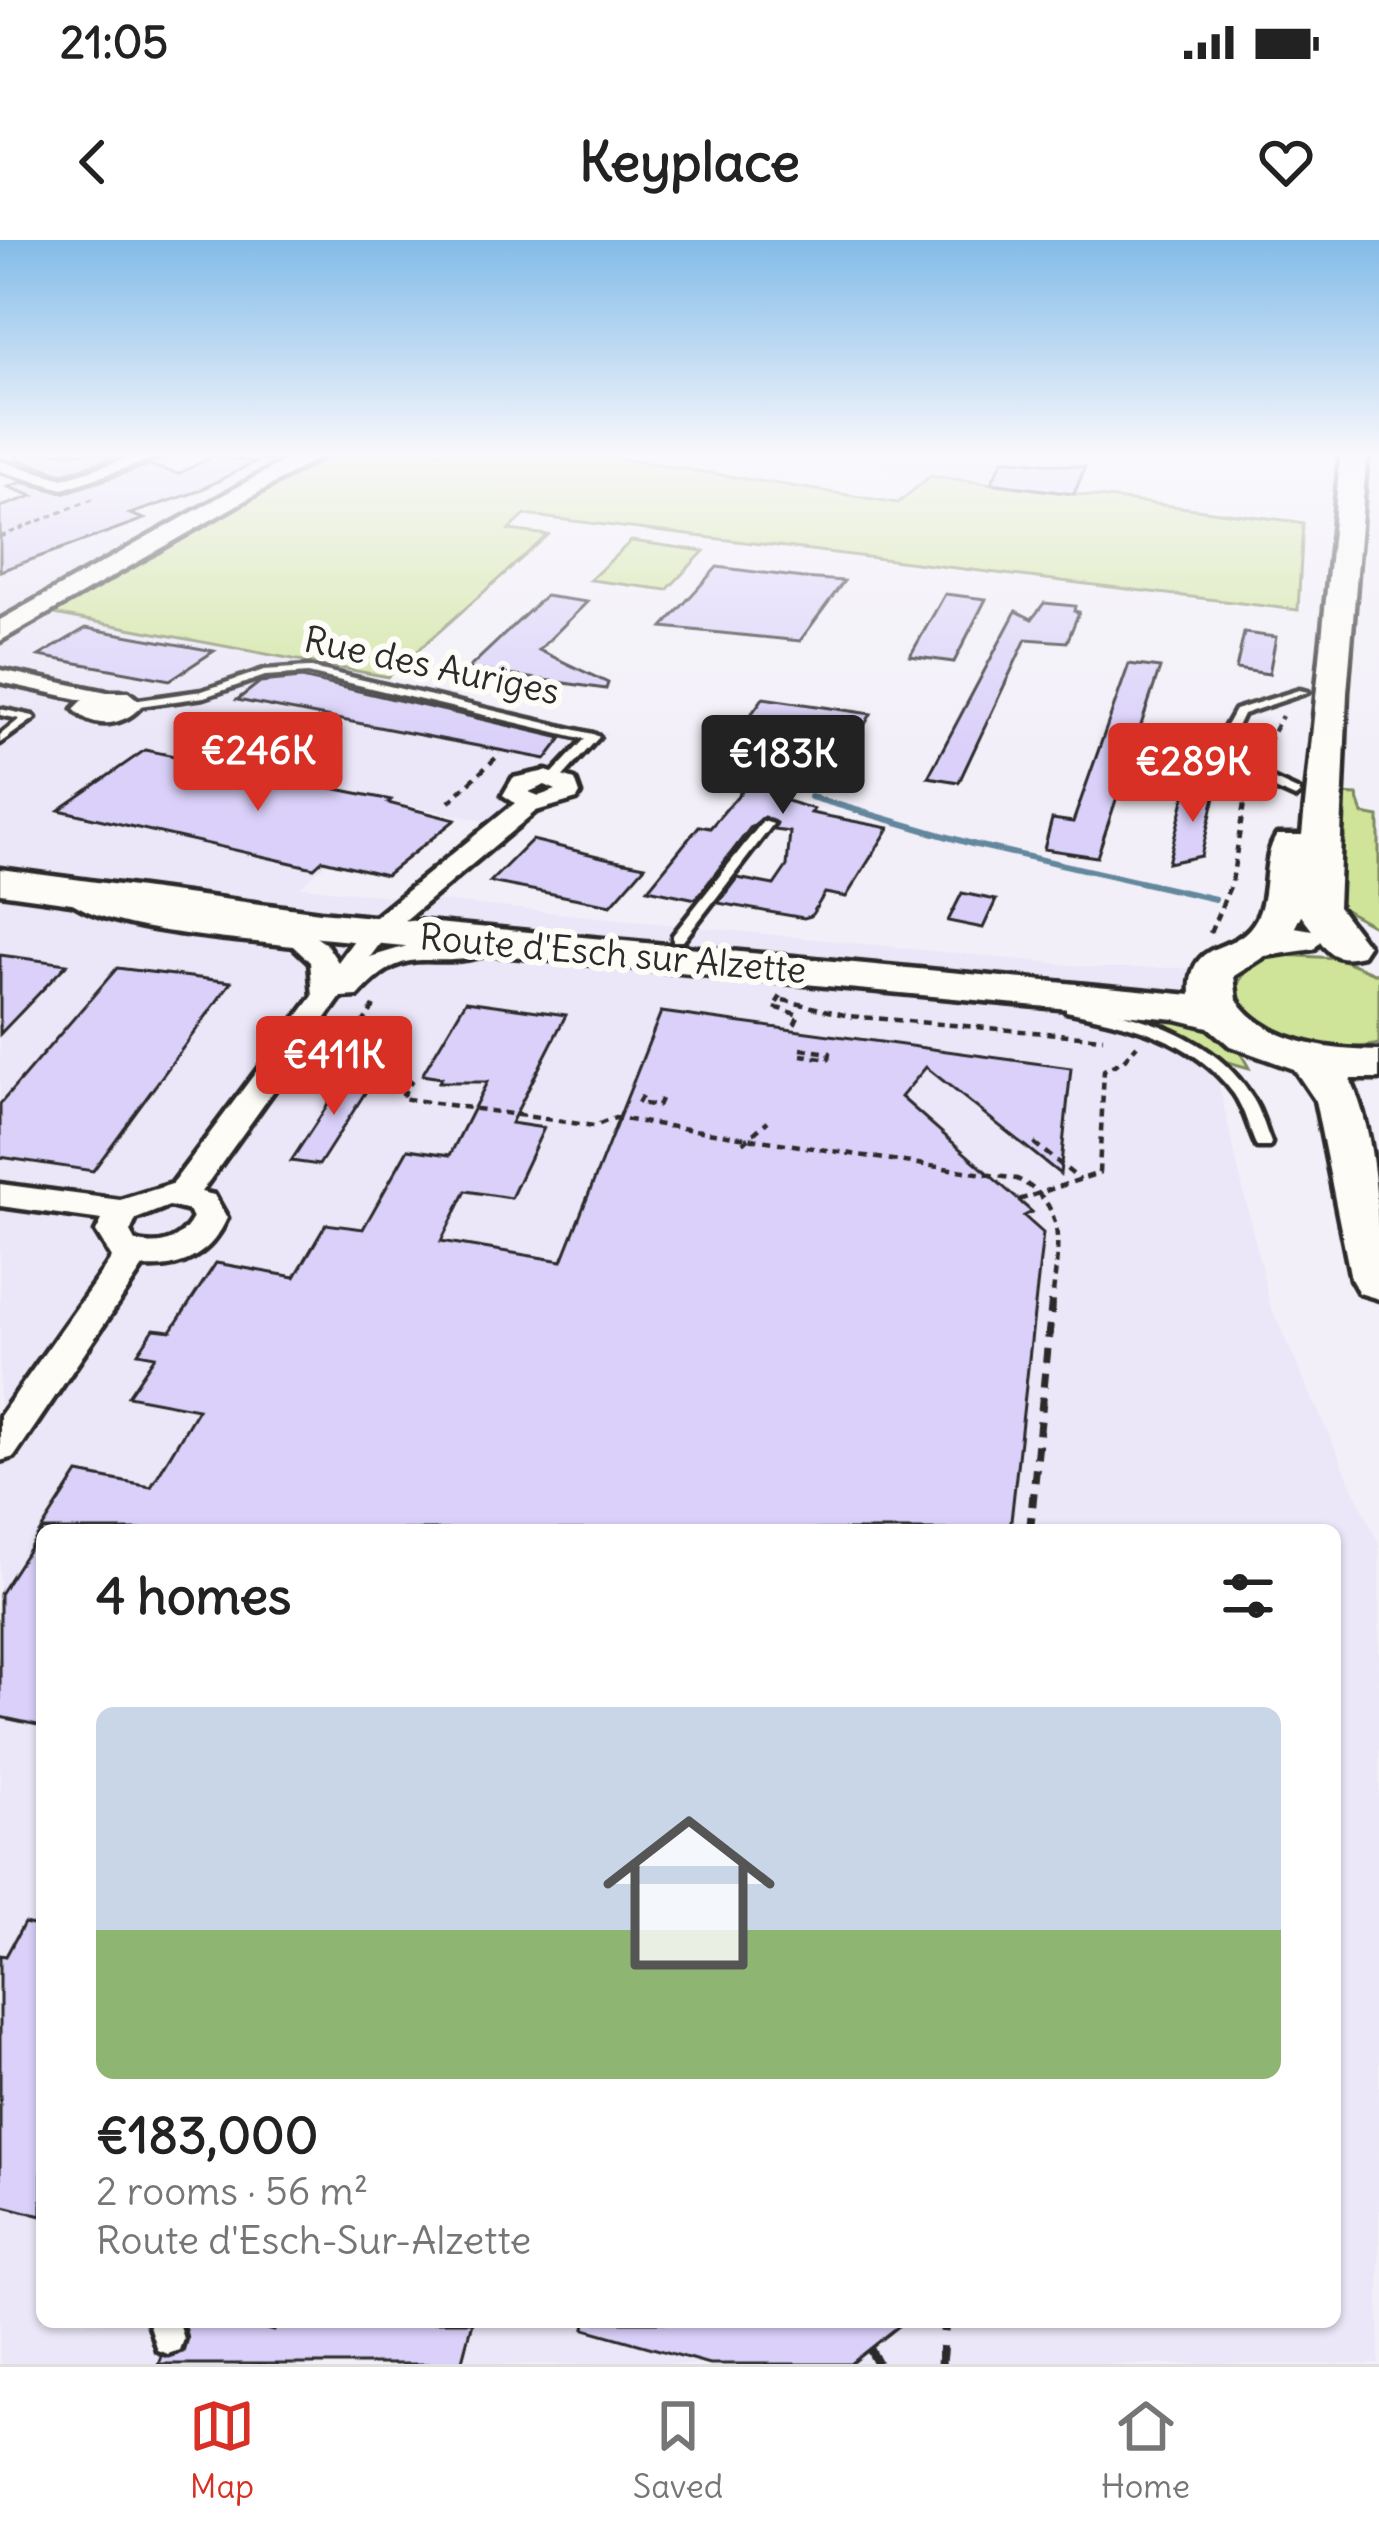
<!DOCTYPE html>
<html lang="en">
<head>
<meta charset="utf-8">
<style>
  body { margin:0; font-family:Delius,sans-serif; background:#f6f6f6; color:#222; height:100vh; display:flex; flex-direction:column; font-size:45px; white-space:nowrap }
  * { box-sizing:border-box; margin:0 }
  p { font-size:39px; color:#767676 }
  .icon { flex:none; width:66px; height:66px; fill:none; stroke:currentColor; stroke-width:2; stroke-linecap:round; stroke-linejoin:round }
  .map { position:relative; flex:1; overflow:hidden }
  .details { position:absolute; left:36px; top:1284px; width:1305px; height:804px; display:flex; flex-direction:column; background:#fff; border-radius:18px; box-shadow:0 3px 9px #0004 }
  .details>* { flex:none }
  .price { position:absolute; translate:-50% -102px; padding:0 27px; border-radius:12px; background:#d93025; color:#fff; font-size:39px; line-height:78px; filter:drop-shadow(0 3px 6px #0008) }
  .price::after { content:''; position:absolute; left:50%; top:72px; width:36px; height:27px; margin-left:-18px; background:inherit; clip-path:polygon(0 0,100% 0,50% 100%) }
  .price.active { background:#222; color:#fff }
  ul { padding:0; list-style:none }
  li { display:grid; align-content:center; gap:24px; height:636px; padding:0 60px }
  li span { display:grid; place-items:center; height:372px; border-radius:18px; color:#555 }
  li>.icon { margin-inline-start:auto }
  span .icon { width:216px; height:216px; fill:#fffc; stroke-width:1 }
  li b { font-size:51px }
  h2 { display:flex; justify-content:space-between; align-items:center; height:144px; padding:0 60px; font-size:51px }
  .status { display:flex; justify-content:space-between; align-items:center; height:84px; padding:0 60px; background:#fff; direction:ltr }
  .status svg { height:33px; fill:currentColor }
  header { display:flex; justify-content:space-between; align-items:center; height:156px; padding:0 60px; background:#fff; font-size:54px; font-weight:800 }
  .tab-bar { display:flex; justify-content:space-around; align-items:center; height:168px; border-top:3px solid #e0e0e0; background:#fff; font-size:33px; color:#767676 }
  .tab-bar a { display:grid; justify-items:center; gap:6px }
  .tab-bar .active { color:#d93025 }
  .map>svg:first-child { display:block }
</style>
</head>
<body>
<div class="status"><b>21:05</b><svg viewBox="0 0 49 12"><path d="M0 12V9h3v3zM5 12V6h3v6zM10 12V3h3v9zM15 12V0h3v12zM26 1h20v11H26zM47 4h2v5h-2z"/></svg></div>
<header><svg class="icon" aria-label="back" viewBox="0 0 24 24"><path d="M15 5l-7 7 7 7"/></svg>Keyplace<svg class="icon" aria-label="heart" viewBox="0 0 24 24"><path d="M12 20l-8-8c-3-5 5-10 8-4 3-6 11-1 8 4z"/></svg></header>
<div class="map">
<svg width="1379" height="2124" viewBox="0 0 1379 2124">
  <rect width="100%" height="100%" fill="#f2eff8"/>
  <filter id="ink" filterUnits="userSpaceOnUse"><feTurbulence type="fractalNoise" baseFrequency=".00833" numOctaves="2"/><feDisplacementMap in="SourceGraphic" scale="24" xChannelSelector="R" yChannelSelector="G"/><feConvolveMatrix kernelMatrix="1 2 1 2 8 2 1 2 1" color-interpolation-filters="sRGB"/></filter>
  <g filter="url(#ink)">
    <g fill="#ebe6f8" fill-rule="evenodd">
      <polygon points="844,212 1090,212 1074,254 889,230"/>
      <path d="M0 262 137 304 25 363 49 373 358 433 607 493 515 587 393 562 300 647 1099 728H1191L1189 750 1208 799 1270 1066 1379 1305V2124H0ZM42 1290H1335V2082H42Z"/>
    </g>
    <g fill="#cfe499" stroke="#7d8862" stroke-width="3">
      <polygon points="339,212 579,212 898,263 930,236 1292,281 1303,283 1298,370 525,275 509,290 548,295 388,437 49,373 161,307"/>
      <polygon points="631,301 704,311 667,350 590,340"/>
      <polygon points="1339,554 1357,555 1363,574 1379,577 1379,689 1338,666"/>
      <path d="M1279 715 1338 718 1379 735V804C1333 815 1245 803 1237 745L1250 725Z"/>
      <path d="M1147 770C1193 779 1227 783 1249 828L1221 820 1149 780Z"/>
    </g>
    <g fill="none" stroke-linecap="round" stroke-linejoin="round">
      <polyline stroke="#64879d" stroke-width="6" points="811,557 972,604 1215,659"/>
    </g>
    <g fill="#dad0f9" stroke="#2b2b2b" stroke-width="3">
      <polygon points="18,212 106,212 119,216 63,234 17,219"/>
      <polygon points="214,216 255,222 196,252 130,274 144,279 0,331 0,267 33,256 8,247 22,242 64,253 149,225 178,234"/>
      <polygon points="1003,220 1011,220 1085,227 1074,254 991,243"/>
      <polygon points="717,327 803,338 844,341 800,401 663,387"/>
      <polygon points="945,354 986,359 954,422 910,416"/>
      <polygon points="545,356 587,362 539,410 608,443 606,449 468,429"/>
      <polygon points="1044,363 1075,366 1074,371 1079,372 1067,402 1026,399 959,542 928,537 1016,371 1032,379"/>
      <polygon points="86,388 214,411 170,440 39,416"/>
      <polygon points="1244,393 1276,397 1269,434 1236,429"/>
      <polygon points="1129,424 1160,428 1097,617 1044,609 1052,579 1073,582"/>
      <polygon points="302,438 485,480 562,498 546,519 237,460 260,442"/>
      <polygon points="763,458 871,474 842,524 804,518 773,557 814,569 811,573 889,588 846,657 825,653 811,676 804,678 718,663 737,638 774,645 787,626 790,592 774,590 777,583 764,577 750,588 696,659 648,649 699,586 710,588 774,513 728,506"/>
      <polygon points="145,510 391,560 388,563 455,580 386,635 323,620 314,628 59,570"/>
      <polygon points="1187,548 1216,552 1201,616 1168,623"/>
      <polygon points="532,600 610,619 645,626 611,665 490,642"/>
      <polygon points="962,653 996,660 983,688 948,681"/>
      <polygon points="0,715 67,724 0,794"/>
      <polygon points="117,728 231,742 93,931 0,917 0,864"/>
      <polygon points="466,761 566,775 511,883 544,888 511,958 466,951 441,1001 562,1021 661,772 1071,828 1060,934 926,827 901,857 1032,972 1024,976 1043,993 1010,1290 42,1290 42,1486 0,1477 0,1354 78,1233 151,1247 198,1169 128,1156 155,1116 138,1113 154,1089 171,1091 216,1023 295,1037 326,984 363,989 408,909 450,915 487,842 439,842 441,838 422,835"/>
      <polygon points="350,831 377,834 319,925 291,921"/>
      <polygon points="24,1683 42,1687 42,1976 0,1965 0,1715 6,1716"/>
      <polygon points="183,2082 240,2082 274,2091 278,2082 472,2082 461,2124 158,2124 161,2116 183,2112 187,2098"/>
      <polygon points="586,2082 904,2082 851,2124 709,2124 585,2089"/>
    </g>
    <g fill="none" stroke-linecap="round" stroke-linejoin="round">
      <defs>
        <g id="lane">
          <polygon points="308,427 593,494 599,497 558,542 554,543 548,539 550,536 585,499 308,433 265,436 204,457 132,467 126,464 132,461 202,451 264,430"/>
          <polygon points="1299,450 1308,452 1243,474 1234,493 1253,530 1299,551 1301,554 1295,558 1244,535 1222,493 1235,470"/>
          <polygon points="0,469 33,476 35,478 0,503 0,495 20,479 0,475"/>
          <polygon points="763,581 773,584 683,701 673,701 673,695"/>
          <path d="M1071 764C1139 774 1215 795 1253 859 1261 872 1265 888 1271 903L1269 907H1257C1249 890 1245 870 1234 854 1193 798 1130 784 1066 771V765Z"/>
          <polygon points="148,2082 178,2082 183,2099 179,2110 168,2114 157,2110"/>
        </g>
        <g id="street">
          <polygon points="148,212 174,212 63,249 0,231 0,221 63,239"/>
          <polygon points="247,212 287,212 312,220 304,225"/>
          <path d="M0 430 107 452H128L143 464C125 486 94 491 74 469L83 460 0 442Z"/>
          <path d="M546 531 575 540 580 554 577 559 536 571 385 697 370 717 420 702 481 704 485 710 481 716C425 730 408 700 358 756L341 757 201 952 214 955 227 978C211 1014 182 1030 143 1027L14 1217 0 1221V1176L112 1018 96 992 102 980 0 966V944L120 960 172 944 313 756 310 722 293 706C239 699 97 692 63 655L67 649H85L119 666 310 693 326 704 338 722 365 685 515 563 503 555 513 538ZM545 545 556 550 539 556 529 552ZM169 966 189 971 193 978C181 1001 160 1008 135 1001L130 992 136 979Z"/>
        </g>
        <polygon id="secondary" points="300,212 329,212 0,401 0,380"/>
        <path id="primary" d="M1341 212H1367L1347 453 1338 667 1368 706 1362 715C1341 720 1332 718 1320 701L1314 709 1265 716 1234 736 1237 760C1268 804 1329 810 1379 811V839H1350C1379 898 1379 989 1379 1059L1359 1053 1351 1039 1315 860 1294 829 1230 806 1208 787 1175 779 320 698 0 653V629L320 672 1191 755C1188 700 1228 714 1250 688 1273 662 1259 622 1277 595H1302ZM1301 675 1302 677 1312 690 1295 687Z"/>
      </defs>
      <use href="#lane" stroke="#2b2b2b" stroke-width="9"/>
      <use href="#street" stroke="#2b2b2b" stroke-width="9"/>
      <use href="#secondary" stroke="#2b2b2b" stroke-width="9"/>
      <use href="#primary" stroke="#2b2b2b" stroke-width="9"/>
      <polyline stroke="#2b2b2b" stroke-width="3" stroke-dasharray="6 4.5" stroke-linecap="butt" points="0,297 95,258"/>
      <g stroke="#2b2b2b" stroke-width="4.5" stroke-dasharray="8 6" stroke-linecap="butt">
        <polyline points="1260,516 1282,476"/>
        <polyline points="449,562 500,514"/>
        <polyline points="1210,693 1232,642 1246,550"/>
        <polyline points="781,756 774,767 799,775 792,790"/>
        <polyline points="783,760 849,776 1103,798"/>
        <path d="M374 766 343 814 411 842 401 858 594 886 615 878 1017 939C1068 964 1058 1006 1053 1054"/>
        <polyline points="801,809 830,813 829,819 801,815"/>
        <polyline points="642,856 638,863 658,866 661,859"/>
        <polyline points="743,903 768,881"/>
        <polyline points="1034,903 1080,940"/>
        <polyline points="1019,960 1099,933 1104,830 1124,820 1137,805"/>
      </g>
      <polyline stroke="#2b2b2b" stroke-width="8" stroke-dasharray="14 10" stroke-linecap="butt" points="1030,1290 1053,1051"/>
      <g stroke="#2b2b2b" stroke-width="9" stroke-dasharray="18 14" stroke-linecap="butt">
        <polyline points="870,2109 878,2124"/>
        <polyline points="941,2124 945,2082"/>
      </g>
      <use href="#lane" fill="#fdfcf7" fill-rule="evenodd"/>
      <use href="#street" fill="#fdfcf7" fill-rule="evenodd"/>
      <use href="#secondary" fill="#fdfcf7" fill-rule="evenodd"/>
      <use href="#primary" fill="#fdfcf7" fill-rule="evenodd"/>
    </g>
  </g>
  <linearGradient id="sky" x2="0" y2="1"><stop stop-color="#82bbe8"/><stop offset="0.42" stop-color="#f9f8fc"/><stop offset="1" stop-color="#f9f8fc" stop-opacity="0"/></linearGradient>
  <rect width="1379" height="510" fill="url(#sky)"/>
  <g text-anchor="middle" stroke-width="12" stroke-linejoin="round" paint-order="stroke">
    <g font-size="36" fill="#2b2b2b" stroke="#fdfcf7">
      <text transform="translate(432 425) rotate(12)" y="13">Rue des Auriges</text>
      <text transform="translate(613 713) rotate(5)" y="13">Route d'Esch sur Alzette</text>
    </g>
  </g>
</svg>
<b class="price" style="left:258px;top:574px">€246K</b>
<b class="price active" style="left:783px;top:577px">€183K</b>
<b class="price" style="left:1193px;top:585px">€289K</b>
<b class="price" style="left:334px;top:878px">€411K</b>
<section class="details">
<h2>4 homes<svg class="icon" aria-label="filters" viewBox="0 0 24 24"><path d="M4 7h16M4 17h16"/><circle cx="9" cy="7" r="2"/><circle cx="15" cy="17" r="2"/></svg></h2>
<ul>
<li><span style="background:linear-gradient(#c9d6e8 60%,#8fb573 0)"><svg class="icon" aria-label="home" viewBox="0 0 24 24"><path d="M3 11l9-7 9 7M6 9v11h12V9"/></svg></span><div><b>€183,000</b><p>2 rooms · 56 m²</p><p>Route d'Esch-Sur-Alzette</p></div></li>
</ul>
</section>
</div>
<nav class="tab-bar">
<a class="active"><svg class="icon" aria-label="map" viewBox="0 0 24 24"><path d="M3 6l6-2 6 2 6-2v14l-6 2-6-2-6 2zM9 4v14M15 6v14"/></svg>Map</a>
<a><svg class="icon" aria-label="saved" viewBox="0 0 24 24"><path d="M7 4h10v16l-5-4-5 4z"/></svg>Saved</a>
<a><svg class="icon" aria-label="home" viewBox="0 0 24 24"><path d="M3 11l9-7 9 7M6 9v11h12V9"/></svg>Home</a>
</nav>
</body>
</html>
